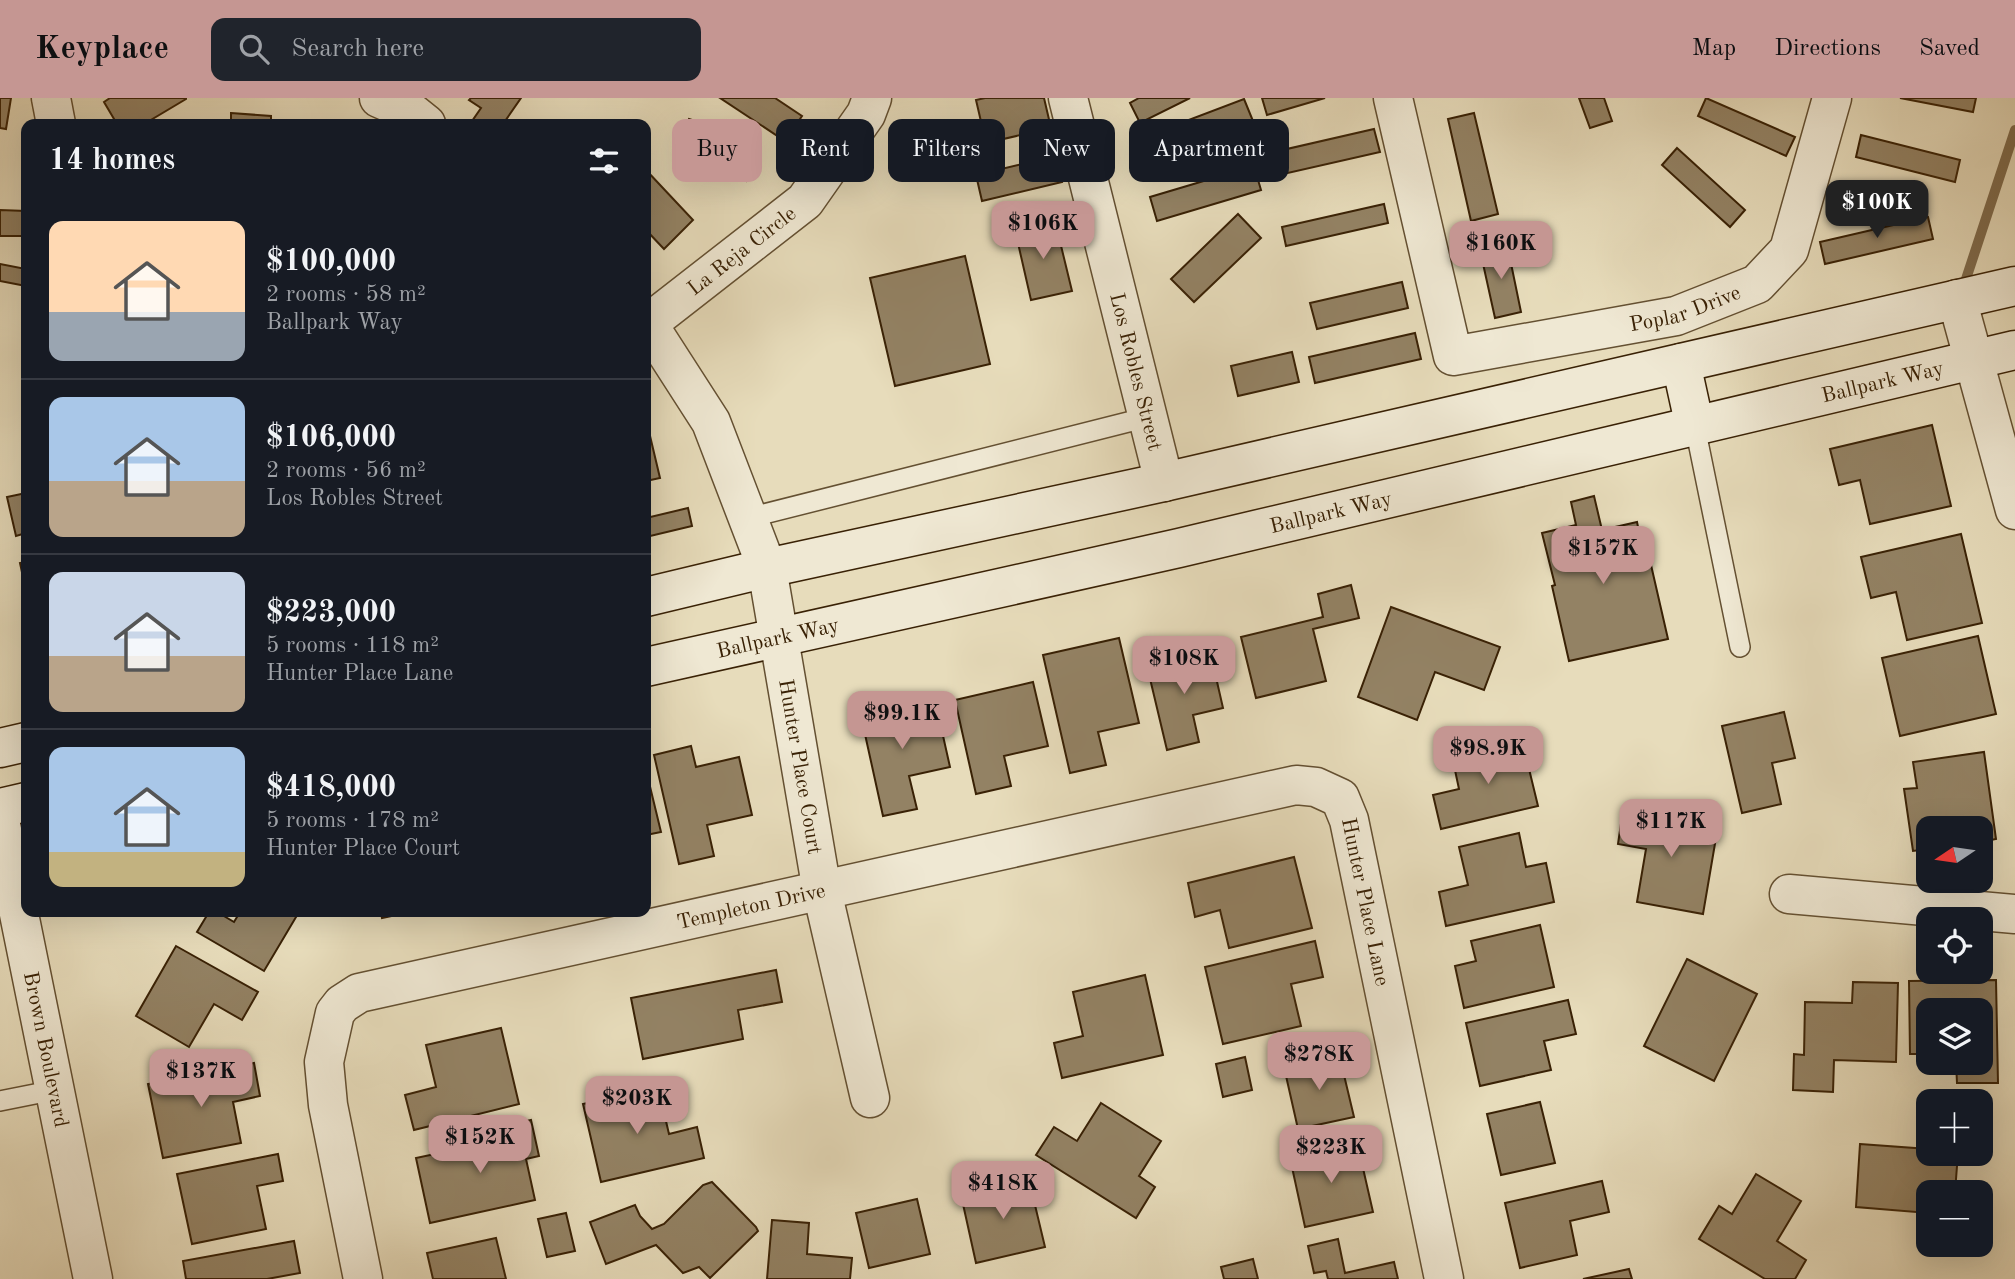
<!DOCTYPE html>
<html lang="en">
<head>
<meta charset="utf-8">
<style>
  body { margin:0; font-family:"Old Standard TT",serif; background:#20242c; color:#f1f3f6; height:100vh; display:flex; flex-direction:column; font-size:26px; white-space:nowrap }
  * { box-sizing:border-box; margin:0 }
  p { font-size:23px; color:#9ea1a6 }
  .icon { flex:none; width:38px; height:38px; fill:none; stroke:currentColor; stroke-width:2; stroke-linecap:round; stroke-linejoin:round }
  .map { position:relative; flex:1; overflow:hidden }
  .drawer { position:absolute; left:21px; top:21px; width:630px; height:798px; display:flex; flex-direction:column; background:#171b24; border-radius:14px; box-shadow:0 7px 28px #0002 }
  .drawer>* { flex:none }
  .top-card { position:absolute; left:672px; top:21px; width:665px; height:63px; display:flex; gap:14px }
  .needle { width:46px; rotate:257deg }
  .controls { position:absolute; left:1916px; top:718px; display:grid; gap:14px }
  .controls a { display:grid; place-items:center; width:77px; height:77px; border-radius:14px; background:#171b24; box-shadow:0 7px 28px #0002; font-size:35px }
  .price { position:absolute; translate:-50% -60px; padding:0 16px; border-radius:14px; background:#c59692; color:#111; font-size:23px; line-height:46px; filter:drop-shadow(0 2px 4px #0008) }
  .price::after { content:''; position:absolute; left:50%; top:42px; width:21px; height:16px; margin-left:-10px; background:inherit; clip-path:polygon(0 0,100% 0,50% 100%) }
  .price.current { background:#222; color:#fff }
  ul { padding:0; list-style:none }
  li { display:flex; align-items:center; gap:21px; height:175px; padding:0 28px }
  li+li { border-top:2px solid #363941 }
  li span { display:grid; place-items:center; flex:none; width:196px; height:140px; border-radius:14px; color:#555 }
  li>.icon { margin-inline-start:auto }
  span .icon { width:84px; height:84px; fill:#fffc; stroke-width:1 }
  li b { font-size:30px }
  h2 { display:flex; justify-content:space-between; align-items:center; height:84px; padding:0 28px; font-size:30px }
  .pill { padding:0 24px; border-radius:14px; background:#171b24; box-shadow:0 7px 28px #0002; font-size:24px; line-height:63px }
  .pill.current { background:#c59692; color:#111 }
  header { display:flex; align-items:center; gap:42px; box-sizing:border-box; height:98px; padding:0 35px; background:#c59692; color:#111 }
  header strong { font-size:33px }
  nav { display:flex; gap:38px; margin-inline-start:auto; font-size:24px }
  .search { width:490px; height:63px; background:#20242c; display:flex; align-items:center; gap:18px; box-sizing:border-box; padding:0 24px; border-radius:14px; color:#9ea1a6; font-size:26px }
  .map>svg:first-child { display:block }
</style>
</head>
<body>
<header>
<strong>Keyplace</strong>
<div class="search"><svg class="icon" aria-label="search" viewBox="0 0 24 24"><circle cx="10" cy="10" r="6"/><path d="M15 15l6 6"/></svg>Search here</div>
<nav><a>Map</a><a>Directions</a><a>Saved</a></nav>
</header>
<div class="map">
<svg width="2015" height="1181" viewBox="0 0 2015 1181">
  <rect width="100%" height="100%" fill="#e7dcbb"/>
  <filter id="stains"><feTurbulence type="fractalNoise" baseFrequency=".00286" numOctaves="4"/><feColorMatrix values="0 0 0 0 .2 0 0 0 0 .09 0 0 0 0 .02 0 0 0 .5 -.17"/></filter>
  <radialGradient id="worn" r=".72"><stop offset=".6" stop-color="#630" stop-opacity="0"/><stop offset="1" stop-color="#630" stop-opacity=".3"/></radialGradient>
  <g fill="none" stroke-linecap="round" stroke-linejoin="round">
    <polyline stroke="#7e6b4d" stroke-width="10" points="1966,181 2015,32"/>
  </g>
  <g fill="#938264" stroke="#392105" stroke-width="2">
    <polygon points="0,0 11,0 6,31 0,30"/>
    <polygon points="110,0 186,0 186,1 144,26 117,26 104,4"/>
    <polygon points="471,0 521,0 503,26 470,26 481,10 469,2"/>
    <polygon points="720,0 775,0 802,18 785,43"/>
    <polygon points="985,0 1044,0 1051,30 986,45 976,2"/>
    <polygon points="1139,0 1190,0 1140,25 1130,5"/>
    <polygon points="1262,0 1325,0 1267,17"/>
    <polygon points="1579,0 1604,0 1612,23 1590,30"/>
    <polygon points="1706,0 1795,39 1786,58 1698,18"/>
    <polygon points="1900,0 1976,0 1973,14"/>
    <polygon points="1244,1 1253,23 1150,63 1141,40"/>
    <polygon points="231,15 271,18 271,26 231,26"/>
    <polygon points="1474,15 1498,116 1471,123 1448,21"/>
    <polygon points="689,21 759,44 746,83 676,60"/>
    <polygon points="1374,31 1380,54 1270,79 1265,56"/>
    <polygon points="1861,37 1960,62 1955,84 1856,59"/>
    <polygon points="1677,50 1745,112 1730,129 1662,67"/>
    <polygon points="1056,58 1062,84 982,103 976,77"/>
    <polygon points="1254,68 1261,92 1157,123 1150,99"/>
    <polygon points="646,72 693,122 664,151 646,132"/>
    <polygon points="1384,106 1388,125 1286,148 1282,129"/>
    <polygon points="0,112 26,113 26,138 0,138"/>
    <polygon points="1238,116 1261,140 1194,204 1171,181"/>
    <polygon points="1928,119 1933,141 1825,166 1820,144"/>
    <polygon points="1055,123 1072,193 1031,202 1015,132"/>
    <polygon points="1507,146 1521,214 1495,220 1480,152"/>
    <polygon points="965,158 990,266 895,288 870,180"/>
    <polygon points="0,166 26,171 26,188 0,183"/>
    <polygon points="1402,184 1408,210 1317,231 1310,205"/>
    <polygon points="1415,235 1421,261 1315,285 1309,259"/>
    <polygon points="1292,254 1299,284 1238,298 1231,268"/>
    <polygon points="646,321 660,380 646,383"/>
    <polygon points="1932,327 1951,408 1870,426 1860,382 1839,387 1830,351"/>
    <polygon points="26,395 26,435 16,438 7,399"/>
    <polygon points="1594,398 1602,432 1637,424 1646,468 1651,467 1668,541 1569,563 1552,488 1555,487 1542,435 1576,427 1571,404"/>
    <polygon points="688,410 692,428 646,439 646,420"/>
    <polygon points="1961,436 1982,525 1907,542 1896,494 1871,500 1861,459"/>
    <polygon points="26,464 26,493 20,465"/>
    <polygon points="1351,487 1359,520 1313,531 1326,583 1256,600 1241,539 1323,519 1318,496"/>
    <polygon points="1391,509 1500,549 1484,592 1435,574 1417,622 1358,599"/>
    <polygon points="1978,538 1996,616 1900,638 1882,560"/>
    <polygon points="1119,540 1139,625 1098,634 1106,667 1070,675 1043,557"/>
    <polygon points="1210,553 1223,610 1193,617 1199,644 1167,652 1147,568"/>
    <polygon points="1033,584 1048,648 1004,658 1011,688 976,696 955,602"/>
    <polygon points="898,600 902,619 937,611 950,669 909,678 917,711 883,718 859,609"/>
    <polygon points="1784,614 1795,660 1772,665 1781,706 1742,715 1722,628"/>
    <polygon points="1522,642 1538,708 1441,731 1433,697 1459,691 1452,658"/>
    <polygon points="691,648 696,669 739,659 752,717 707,727 714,758 679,766 654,657"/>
    <polygon points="1984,654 1996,741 1981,744 1981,730 1928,730 1928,751 1913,753 1904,691 1917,690 1913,664"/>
    <polygon points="646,672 661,734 646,737"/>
    <polygon points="1623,712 1718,728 1703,816 1637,804 1646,751 1618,746"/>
    <polygon points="1519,735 1526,769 1546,765 1554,804 1446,828 1439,794 1468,787 1459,749"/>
    <polygon points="1294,759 1312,830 1229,850 1220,812 1195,819 1188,785"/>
    <polygon points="209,814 217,814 234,824 240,814 299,814 264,873 197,834"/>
    <polygon points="381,814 406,814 406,815 382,820"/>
    <polygon points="1540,827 1554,889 1464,910 1455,868 1476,863 1471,843"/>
    <polygon points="1315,843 1323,879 1291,886 1301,928 1223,946 1205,869"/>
    <polygon points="176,848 258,894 242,922 214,906 189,949 136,918"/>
    <polygon points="1687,861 1757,896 1714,983 1644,948"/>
    <polygon points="776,872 782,904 738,912 743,941 643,961 631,900"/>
    <polygon points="1145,877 1163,957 1062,980 1054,945 1083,938 1073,894"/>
    <polygon points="1996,882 1998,985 1957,985 1956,964 1981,964 1981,912 1928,912 1928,956 1910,956 1909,883"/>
    <polygon points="1853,884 1898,885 1896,964 1834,962 1833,994 1793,992 1794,956 1804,957 1805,904 1852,905"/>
    <polygon points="1568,902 1576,936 1544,943 1551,972 1480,988 1466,925"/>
    <polygon points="501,930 519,1006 414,1032 405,997 436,989 426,947"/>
    <polygon points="1339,956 1354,1019 1298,1031 1284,969"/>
    <polygon points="1245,959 1252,992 1223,999 1216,966"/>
    <polygon points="254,965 260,998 233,1004 241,1045 163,1060 148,986"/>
    <polygon points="658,989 669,1036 697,1029 704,1060 601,1084 583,1006"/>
    <polygon points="1540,1004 1555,1065 1501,1077 1487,1016"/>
    <polygon points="1101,1005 1161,1043 1139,1078 1155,1089 1136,1120 1036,1057 1054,1029 1077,1043"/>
    <polygon points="531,1022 539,1058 526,1061 535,1102 430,1125 416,1060 501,1042 499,1029"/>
    <polygon points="1357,1044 1373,1114 1305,1129 1290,1060"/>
    <polygon points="1860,1046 1928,1051 1928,1055 1958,1055 1955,1094 1928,1094 1928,1115 1856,1109"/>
    <polygon points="278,1056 283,1083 257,1088 266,1131 192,1146 177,1076"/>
    <polygon points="1756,1076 1801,1103 1777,1143 1806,1162 1795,1181 1765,1181 1699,1141 1719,1108 1732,1116"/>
    <polygon points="1029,1082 1045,1149 976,1165 961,1097"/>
    <polygon points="1602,1083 1609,1114 1570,1123 1577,1157 1520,1170 1505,1105"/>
    <polygon points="712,1084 756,1129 758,1133 710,1180 699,1169 683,1175 656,1147 606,1166 590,1124 635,1107 640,1118 652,1131 664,1126 703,1087"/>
    <polygon points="917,1101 930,1156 869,1170 856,1115"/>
    <polygon points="566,1115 575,1153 547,1159 538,1121"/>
    <polygon points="772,1122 809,1125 807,1156 852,1160 850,1181 767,1181"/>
    <polygon points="496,1140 506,1181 433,1181 427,1155"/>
    <polygon points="1338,1141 1345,1175 1394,1164 1398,1181 1328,1181 1326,1173 1314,1175 1308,1148"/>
    <polygon points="294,1143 300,1175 267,1181 186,1181 183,1163"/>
    <polygon points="1253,1161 1258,1181 1224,1181 1221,1169"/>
    <polygon points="1629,1171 1632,1181 1583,1181"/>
  </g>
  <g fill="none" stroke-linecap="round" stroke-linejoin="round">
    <defs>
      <g id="service">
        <polyline points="1695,329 1740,549"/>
        <polyline points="748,420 1148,319"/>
        <polyline points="0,1003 55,992"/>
      </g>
      <g id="minor">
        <polyline points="51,0 56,26"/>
        <polyline points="379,0 411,14 426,26"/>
        <path id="s1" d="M1068 0 1164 384"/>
        <path id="s2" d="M1393 0 1453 258 1676 218 1757 186 1789 152 1832 0"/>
        <polyline points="1957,201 2015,412"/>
        <path id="s3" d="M646 223 711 324 767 470 822 793 870 1000"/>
        <path id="s4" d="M646 227 805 103 866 16 872 0"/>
        <polyline points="1789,796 2015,816"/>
        <path id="s5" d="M363 1181 328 1007 324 964 335 915 342 906 359 895 1296 687 1316 689 1340 700 1349 722 1444 1181"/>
      </g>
      <g id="tertiary">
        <path id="s6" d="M0 722 93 1181"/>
      </g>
      <g id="secondary">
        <polyline points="1681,265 1695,329"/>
        <polyline points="646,499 767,470 1164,384 2015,188"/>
        <path id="s7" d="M646 569 1179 450 2015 252"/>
        <polyline points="0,650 26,644"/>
        <polyline points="0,710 26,704"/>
      </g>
    </defs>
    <use href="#service" stroke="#645032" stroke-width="22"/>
    <use href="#minor" stroke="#645032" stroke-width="41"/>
    <use href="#tertiary" stroke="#645032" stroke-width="41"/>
    <use href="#secondary" stroke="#392105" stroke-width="41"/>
    <use href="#service" stroke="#efe8d3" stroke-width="19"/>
    <use href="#minor" stroke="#efe8d3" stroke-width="38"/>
    <use href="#tertiary" stroke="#efe8d3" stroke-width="38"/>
    <use href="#secondary" stroke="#efe8d3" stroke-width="38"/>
  </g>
  <g text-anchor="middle" stroke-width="5" stroke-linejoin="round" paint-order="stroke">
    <g font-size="21" fill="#392105" stroke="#efe8d3">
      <text dy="7" stroke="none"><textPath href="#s4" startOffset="121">La Reja Circle</textPath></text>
      <text dy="7" stroke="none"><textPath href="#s2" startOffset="502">Poplar Drive</textPath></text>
      <text dy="7" stroke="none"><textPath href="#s1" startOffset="282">Los Robles Street</textPath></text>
      <text dy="7" stroke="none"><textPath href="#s7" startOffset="1269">Ballpark Way</textPath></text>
      <text dy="7" stroke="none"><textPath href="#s7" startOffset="702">Ballpark Way</textPath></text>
      <text dy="7" stroke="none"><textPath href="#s7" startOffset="135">Ballpark Way</textPath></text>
      <text dy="7" stroke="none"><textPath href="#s3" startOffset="478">Hunter Place Court</textPath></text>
      <text dy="7" stroke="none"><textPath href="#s5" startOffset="1416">Hunter Place Lane</textPath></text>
      <text dy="7" stroke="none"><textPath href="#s5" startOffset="704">Templeton Drive</textPath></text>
      <text dy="7" stroke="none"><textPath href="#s6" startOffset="234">Brown Boulevard</textPath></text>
    </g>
  </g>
  <rect width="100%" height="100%" filter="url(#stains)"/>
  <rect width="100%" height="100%" fill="url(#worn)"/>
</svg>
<div class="controls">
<a><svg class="needle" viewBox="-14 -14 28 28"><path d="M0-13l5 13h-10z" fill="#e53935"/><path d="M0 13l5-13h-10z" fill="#9ea1a6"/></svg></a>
<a><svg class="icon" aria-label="locate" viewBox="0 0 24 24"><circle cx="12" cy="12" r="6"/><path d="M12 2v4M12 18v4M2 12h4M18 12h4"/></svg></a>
<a><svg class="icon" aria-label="layers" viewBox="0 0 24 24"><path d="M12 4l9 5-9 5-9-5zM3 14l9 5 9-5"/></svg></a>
<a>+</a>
<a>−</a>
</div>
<b class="price current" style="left:1877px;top:142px">$100K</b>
<b class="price" style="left:1043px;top:163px">$106K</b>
<b class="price" style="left:1501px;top:183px">$160K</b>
<b class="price" style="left:1603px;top:488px">$157K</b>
<b class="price" style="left:1184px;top:598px">$108K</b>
<b class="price" style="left:902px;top:653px">$99.1K</b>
<b class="price" style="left:1488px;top:688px">$98.9K</b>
<b class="price" style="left:1671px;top:761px">$117K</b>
<b class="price" style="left:1319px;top:994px">$278K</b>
<b class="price" style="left:201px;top:1011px">$137K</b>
<b class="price" style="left:637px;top:1038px">$203K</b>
<b class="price" style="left:480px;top:1077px">$152K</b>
<b class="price" style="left:1331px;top:1087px">$223K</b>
<b class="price" style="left:1003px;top:1123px">$418K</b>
<div class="top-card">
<a class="pill current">Buy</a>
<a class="pill">Rent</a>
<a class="pill">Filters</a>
<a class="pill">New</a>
<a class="pill">Apartment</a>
</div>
<section class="drawer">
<h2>14 homes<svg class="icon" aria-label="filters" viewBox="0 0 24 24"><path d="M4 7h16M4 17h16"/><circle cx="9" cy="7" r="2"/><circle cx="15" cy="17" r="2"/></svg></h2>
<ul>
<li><span style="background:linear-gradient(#ffd9b3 65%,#9aa5b1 0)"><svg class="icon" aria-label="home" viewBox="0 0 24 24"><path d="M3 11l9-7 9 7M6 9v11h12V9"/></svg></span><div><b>$100,000</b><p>2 rooms · 58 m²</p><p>Ballpark Way</p></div></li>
<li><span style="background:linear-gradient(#a9c7e8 60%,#b9a48a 0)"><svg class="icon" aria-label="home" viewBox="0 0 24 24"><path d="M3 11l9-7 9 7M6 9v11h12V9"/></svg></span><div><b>$106,000</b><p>2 rooms · 56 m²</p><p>Los Robles Street</p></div></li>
<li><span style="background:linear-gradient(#c9d6e8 60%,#b9a48a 0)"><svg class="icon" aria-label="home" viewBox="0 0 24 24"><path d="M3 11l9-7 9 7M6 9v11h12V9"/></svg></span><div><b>$223,000</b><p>5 rooms · 118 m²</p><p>Hunter Place Lane</p></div></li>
<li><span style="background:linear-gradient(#a9c7e8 75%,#c2b280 0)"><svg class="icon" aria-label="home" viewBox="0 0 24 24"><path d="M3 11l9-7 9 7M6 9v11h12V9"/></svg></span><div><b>$418,000</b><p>5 rooms · 178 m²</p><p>Hunter Place Court</p></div></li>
</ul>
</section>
</div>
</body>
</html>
